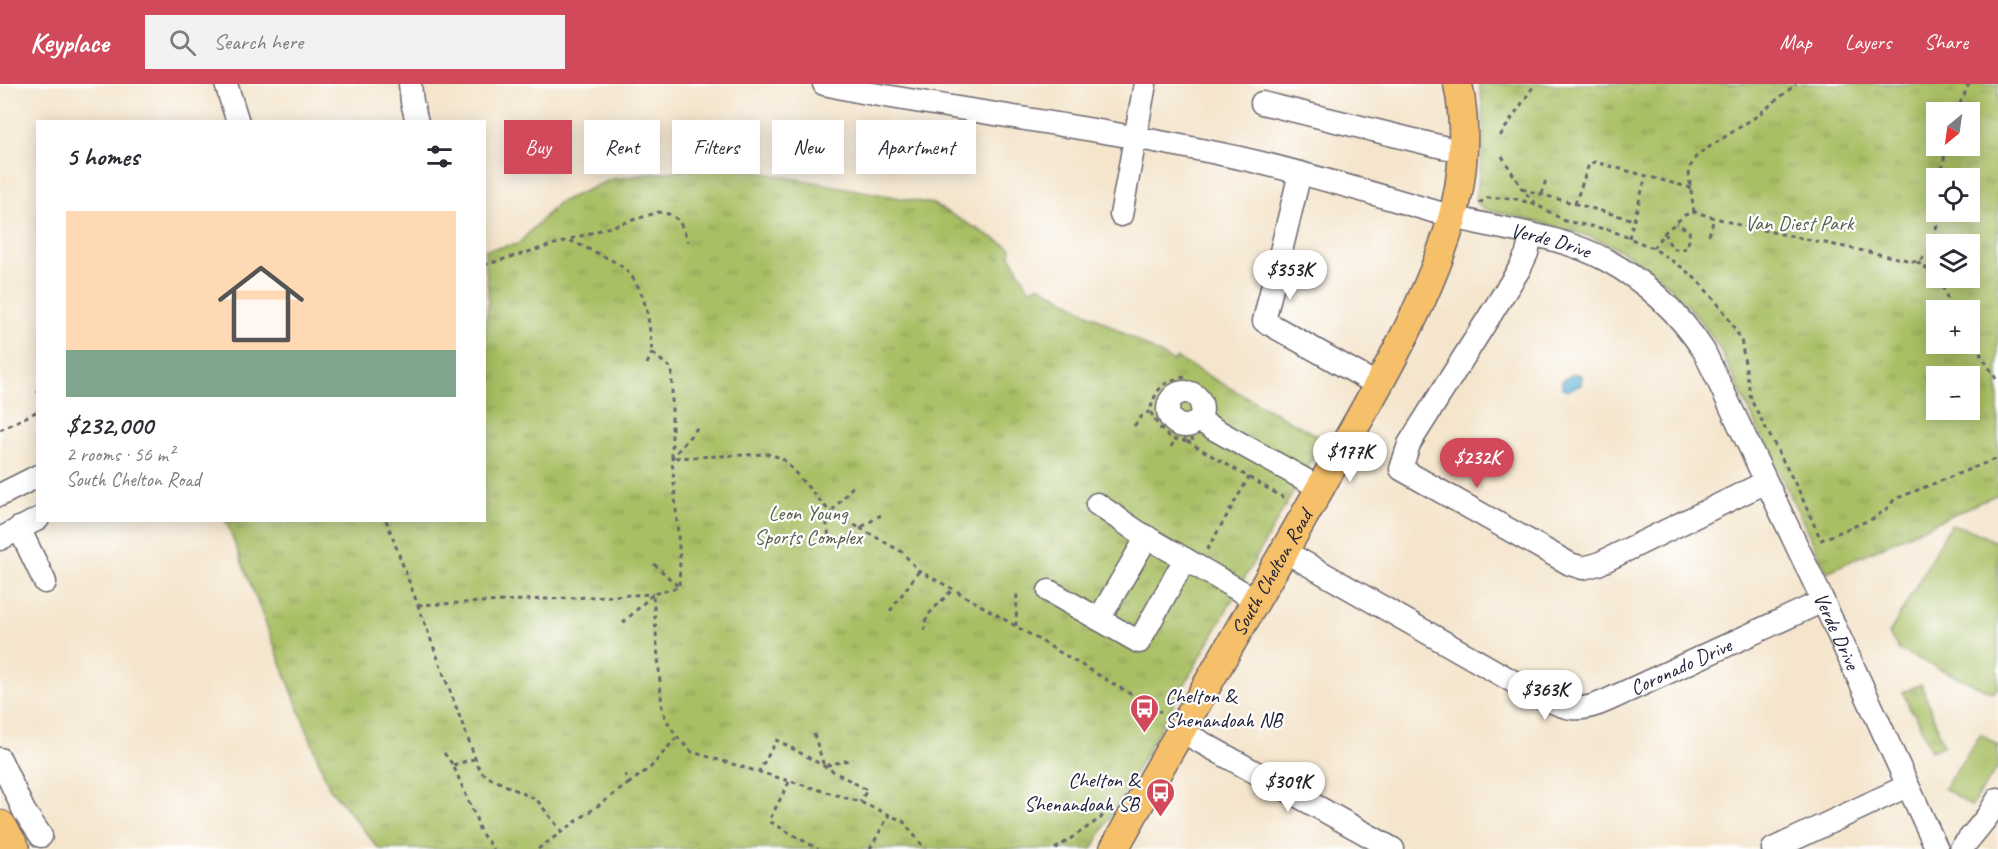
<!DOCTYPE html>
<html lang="en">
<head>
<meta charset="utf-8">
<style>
  body { margin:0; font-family:Caveat,sans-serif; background:#f2f2f3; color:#2b2b33; height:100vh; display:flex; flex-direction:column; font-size:22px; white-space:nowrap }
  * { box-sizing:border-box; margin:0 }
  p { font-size:20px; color:#7c7c81 }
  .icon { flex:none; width:33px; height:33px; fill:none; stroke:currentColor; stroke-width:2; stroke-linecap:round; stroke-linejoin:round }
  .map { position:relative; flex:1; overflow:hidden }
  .side { position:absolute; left:36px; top:36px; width:450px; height:402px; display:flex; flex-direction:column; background:#fff; border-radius:0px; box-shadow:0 3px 15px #0003 }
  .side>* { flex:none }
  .top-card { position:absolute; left:504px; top:36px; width:570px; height:54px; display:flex; gap:12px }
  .needle { width:39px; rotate:209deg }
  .buttons { position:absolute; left:1926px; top:18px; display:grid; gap:12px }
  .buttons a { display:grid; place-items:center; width:54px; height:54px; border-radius:0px; background:#fff; box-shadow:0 3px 15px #0003; font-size:30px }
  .price { position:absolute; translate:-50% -51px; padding:0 14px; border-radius:21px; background:#fff; color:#222; font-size:20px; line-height:39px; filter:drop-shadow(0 2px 3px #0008) }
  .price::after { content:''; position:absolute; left:50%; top:36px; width:18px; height:14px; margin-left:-9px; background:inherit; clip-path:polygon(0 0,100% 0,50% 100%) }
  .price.active { background:#d1495b; color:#fff }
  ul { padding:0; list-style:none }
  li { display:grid; align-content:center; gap:12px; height:318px; padding:0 30px }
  li span { display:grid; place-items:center; height:186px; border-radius:0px; color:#555 }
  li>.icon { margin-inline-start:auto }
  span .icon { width:108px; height:108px; fill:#fffc; stroke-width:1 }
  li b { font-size:26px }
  h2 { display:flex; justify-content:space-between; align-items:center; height:72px; padding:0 30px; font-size:26px }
  .pill { padding:0 21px; border-radius:0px; background:#fff; box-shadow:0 3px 15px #0003; font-size:21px; line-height:54px }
  .pill.active { background:#d1495b; color:#fff }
  header { display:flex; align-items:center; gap:36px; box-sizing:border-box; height:84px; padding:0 30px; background:#d1495b; color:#fff }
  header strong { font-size:28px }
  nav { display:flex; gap:33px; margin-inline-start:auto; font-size:21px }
  .search { width:420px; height:54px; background:#f2f2f3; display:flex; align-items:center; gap:15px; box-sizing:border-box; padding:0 21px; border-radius:0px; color:#7c7c81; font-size:22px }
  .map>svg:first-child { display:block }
</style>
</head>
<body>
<header>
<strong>Keyplace</strong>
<div class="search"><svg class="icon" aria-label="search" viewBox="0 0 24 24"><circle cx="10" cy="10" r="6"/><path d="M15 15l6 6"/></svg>Search here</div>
<nav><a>Map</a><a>Layers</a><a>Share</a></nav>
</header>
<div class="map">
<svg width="1998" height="765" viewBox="0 0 1998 765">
  <defs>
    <pattern id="park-tufts" width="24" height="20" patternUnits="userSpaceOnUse" patternTransform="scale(1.5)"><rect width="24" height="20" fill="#a9bf64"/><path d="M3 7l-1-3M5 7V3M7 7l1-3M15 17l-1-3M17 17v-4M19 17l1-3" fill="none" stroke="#899b54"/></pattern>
  </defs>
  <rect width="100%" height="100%" fill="#fff"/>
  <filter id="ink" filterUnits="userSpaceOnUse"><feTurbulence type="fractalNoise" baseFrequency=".0167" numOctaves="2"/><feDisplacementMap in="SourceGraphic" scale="12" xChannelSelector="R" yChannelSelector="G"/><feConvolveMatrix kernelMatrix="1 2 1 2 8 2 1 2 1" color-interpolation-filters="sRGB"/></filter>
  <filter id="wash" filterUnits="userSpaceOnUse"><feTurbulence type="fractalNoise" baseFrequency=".008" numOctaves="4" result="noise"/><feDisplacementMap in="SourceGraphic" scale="24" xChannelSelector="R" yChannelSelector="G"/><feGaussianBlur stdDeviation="1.35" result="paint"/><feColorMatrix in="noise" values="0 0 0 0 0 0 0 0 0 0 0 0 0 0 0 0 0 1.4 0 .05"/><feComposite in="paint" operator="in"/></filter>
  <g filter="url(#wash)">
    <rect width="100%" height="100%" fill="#f4e5cc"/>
    <g fill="#a9bf64" stroke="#667050" stroke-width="1.5">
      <polygon points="1951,440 1973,447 1998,459 1998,604 1993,609 1899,566 1889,550"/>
      <polygon points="1981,650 1998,662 1998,683 1971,722 1944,704"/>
    </g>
    <g fill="url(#park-tufts)" stroke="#667050" stroke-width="1.5" fill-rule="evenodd">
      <path d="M1479 0H1998V410L1827 488 1719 264C1693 222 1656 183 1610 161 1572 144 1523 135 1482 124L1477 120 1475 115C1483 76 1487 39 1479 0ZM1970 28V62H1936V28ZM1970 94V128H1936V94ZM1970 160V194H1936V160ZM1970 226V260H1936V226ZM1970 292V326H1936V292Z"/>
      <path d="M721 81 933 120 1011 164 1010 171 1030 206 1039 201 1174 278 1176 274 1323 355 1092 765H379L329 703 226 437 484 436V243C493 212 485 195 485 166L518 160 558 119 612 95Z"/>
      <polygon points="1921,600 1944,661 1931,667 1916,632 1910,625 1903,608"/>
    </g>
    <polygon fill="#51b1d0" stroke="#3a6a86" stroke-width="1.5" points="1573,290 1578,290 1582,292 1581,301 1568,306 1562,304 1562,297"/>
  </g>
  <g filter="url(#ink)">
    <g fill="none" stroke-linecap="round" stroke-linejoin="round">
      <defs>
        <g id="minor">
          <polyline points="226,0 238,38"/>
          <polyline points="410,0 412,18 417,38"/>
          <path id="s1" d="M824 0 862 8C988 30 1115 47 1240 74 1311 90 1380 112 1450 132 1500 146 1561 151 1606 176 1647 198 1679 229 1704 267L1823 517 1937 765"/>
          <polyline points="1262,19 1463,68"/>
          <polyline points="1300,89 1264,237 1378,301"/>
          <polyline points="1121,131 1145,0"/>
          <polyline points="1531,152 1527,169 1520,184 1409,360 1401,385 1570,480 1583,484 1598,480 1766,398"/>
          <circle cx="1185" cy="325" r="17"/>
          <polyline points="1198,336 1320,404"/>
          <polyline points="0,411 38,392"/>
          <polyline points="1097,420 1138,448 1256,516"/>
          <polyline points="19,444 45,498"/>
          <polyline points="0,455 38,435"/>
          <path id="s2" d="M1284 467 1535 610C1566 624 1575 631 1608 616L1823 517"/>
          <polyline points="1049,507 1139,558 1185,475"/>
          <polyline points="1099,535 1147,453"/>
          <polyline points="1181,647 1393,765"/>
          <polyline points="0,675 24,727 41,752"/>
          <polyline points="1773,765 1907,702"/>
          <polyline points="1961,765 1987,733 1998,715"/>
        </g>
        <g id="major">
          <path id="s3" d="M1114 765C1185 637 1260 511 1332 383 1377 303 1426 223 1452 135 1464 93 1467 43 1458 0"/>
        </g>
        <polyline id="highway" points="0,743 13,765"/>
      </defs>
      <use href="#minor" stroke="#6c666e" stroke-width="25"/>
      <use href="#major" stroke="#6c666e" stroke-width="31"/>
      <use href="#highway" stroke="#6c666e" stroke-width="35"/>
      <g stroke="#6c666e" stroke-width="3" stroke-dasharray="4.5 4.5" stroke-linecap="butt">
        <polyline points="1956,28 1969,0"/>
        <polyline points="1500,52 1535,0"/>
        <polyline points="1502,72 1522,105 1536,120"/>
        <polyline points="1941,94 1946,62"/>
        <polyline points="1522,105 1634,136"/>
        <polyline points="1542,110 1546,95"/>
        <polyline points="1479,119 1488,114 1513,114 1537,121 1565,137 1610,146 1653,164 1683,184 1699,198 1723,226 1741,255 1751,316 1799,407 1821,456 1874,434 1886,425 1895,415 1998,374"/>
        <polyline points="1575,120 1589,80 1595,78 1691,104"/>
        <polyline points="1694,128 1689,92 1690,83 1697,71 1757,32 1796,0"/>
        <polyline points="1664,149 1672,164 1679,166 1686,164 1690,154 1689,147 1676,139"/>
        <polyline points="1709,151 1714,134"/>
        <polyline points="1629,154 1646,92"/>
        <path d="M571 155 659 128C679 130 682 141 688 158"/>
        <polyline points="1653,164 1664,149 1685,131 1695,128 1743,142 1917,178 1934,167"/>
        <polyline points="1917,178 1936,191"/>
        <path d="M484 181 569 156C584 163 600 170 615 178 647 197 649 236 652 269L672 285V374L768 370 782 374 831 429 860 444 881 431"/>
        <polyline points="1936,181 1934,167 1938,128"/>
        <polyline points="1939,194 1952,226"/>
        <polyline points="1970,253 1998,298"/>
        <polyline points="647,280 652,269"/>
        <path d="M1185 293C1162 297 1156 305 1150 327 1161 347 1168 361 1194 355"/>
        <polyline points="37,307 38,308"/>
        <polyline points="1134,342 1142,332 1150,327"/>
        <path d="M697 344 672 374 680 476 679 503 653 510 662 624C668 643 678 655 692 668L860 718 903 737 925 765"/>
        <polyline points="0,346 38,327"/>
        <polyline points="1187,357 1284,414"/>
        <polyline points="1171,363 1175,355"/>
        <polyline points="386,436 480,687 488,693 537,716 562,748"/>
        <polyline points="860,444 902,468 919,487 953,505 1161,628"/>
        <polyline points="830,460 826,434 855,400"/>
        <polyline points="1207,466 1249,393"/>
        <polyline points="654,480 679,503"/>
        <polyline points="418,521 653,510"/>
        <polyline points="890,527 919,487"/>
        <polyline points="623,539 652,511"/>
        <polyline points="1016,542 1017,506"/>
        <polyline points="924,547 927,532 953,505"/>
        <polyline points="814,650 824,682 853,675"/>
        <polyline points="444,669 453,681 476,734 480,748 494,765"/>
        <polyline points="453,681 474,675"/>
        <polyline points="758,689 777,656 867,706 860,718"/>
        <polyline points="789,698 769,737 818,765"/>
        <polyline points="628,700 651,683 676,654"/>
        <polyline points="538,765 628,700 625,689"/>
        <polyline points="870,765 889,731"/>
        <polyline points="1055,765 1101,734 1107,723"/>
      </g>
      <use href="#minor" stroke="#fff" stroke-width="22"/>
      <use href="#major" stroke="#f6c06b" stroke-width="28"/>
      <use href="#highway" stroke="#f6c06b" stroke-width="33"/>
    </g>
  </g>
  <defs>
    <symbol id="bus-pin" viewBox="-11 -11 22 30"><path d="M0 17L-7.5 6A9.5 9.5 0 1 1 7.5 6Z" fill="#d1495b" stroke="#fff"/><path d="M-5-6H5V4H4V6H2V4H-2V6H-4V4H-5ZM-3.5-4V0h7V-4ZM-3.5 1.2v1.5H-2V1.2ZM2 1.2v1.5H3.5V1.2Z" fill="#fff"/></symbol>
  </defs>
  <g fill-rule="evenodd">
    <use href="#bus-pin" x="1128" y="608" width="33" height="45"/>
    <use href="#bus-pin" x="1144" y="692" width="33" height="45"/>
  </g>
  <g text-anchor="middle" stroke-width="4.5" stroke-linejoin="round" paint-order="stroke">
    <g font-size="21" fill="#58614b" stroke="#fff">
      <text x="1799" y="146">Van Diest Park</text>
      <text x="808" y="436">Leon Young<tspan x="808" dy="24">Sports Complex</tspan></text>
    </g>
    <g font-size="21" fill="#22223b" stroke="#fff">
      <text dy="7" stroke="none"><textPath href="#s1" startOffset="744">Verde Drive</textPath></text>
      <text dy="7" stroke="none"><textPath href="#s3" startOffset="318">South Chelton Road</textPath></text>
      <text dy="7" stroke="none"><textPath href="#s1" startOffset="1248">Verde Drive</textPath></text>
      <text dy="7" stroke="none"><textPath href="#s2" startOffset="446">Coronado Drive</textPath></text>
    </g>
    <g font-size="21" fill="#22223b" stroke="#fff" text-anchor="start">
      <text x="1165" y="619">Chelton &amp;<tspan x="1165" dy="24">Shenandoah NB</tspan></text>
      <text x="1139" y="703" text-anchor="end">Chelton &amp;<tspan x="1139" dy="24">Shenandoah SB</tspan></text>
    </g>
  </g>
</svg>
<div class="buttons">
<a><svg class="needle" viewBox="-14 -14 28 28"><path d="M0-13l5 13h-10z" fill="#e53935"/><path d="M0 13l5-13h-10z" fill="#7c7c81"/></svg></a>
<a><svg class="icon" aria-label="locate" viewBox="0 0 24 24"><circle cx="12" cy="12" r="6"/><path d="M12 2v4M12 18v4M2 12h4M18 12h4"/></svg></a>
<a><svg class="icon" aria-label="layers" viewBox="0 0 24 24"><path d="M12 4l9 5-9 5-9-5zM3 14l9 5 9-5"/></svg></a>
<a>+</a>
<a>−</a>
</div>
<b class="price" style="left:1290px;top:217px">$353K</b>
<b class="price" style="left:1350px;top:399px">$177K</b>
<b class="price active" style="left:1477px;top:405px">$232K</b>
<b class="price" style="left:1545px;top:637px">$363K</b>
<b class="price" style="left:1288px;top:729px">$309K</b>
<div class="top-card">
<a class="pill active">Buy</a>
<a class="pill">Rent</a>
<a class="pill">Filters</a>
<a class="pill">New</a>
<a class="pill">Apartment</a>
</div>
<section class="side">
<h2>5 homes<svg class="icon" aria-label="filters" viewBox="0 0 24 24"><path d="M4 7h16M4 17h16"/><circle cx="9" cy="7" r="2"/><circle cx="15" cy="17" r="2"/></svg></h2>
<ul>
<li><span style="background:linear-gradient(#ffd9b3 75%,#7fa58c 0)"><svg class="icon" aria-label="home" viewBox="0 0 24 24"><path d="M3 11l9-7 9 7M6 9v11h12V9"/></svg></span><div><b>$232,000</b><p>2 rooms · 56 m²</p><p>South Chelton Road</p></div></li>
</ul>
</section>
</div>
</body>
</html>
